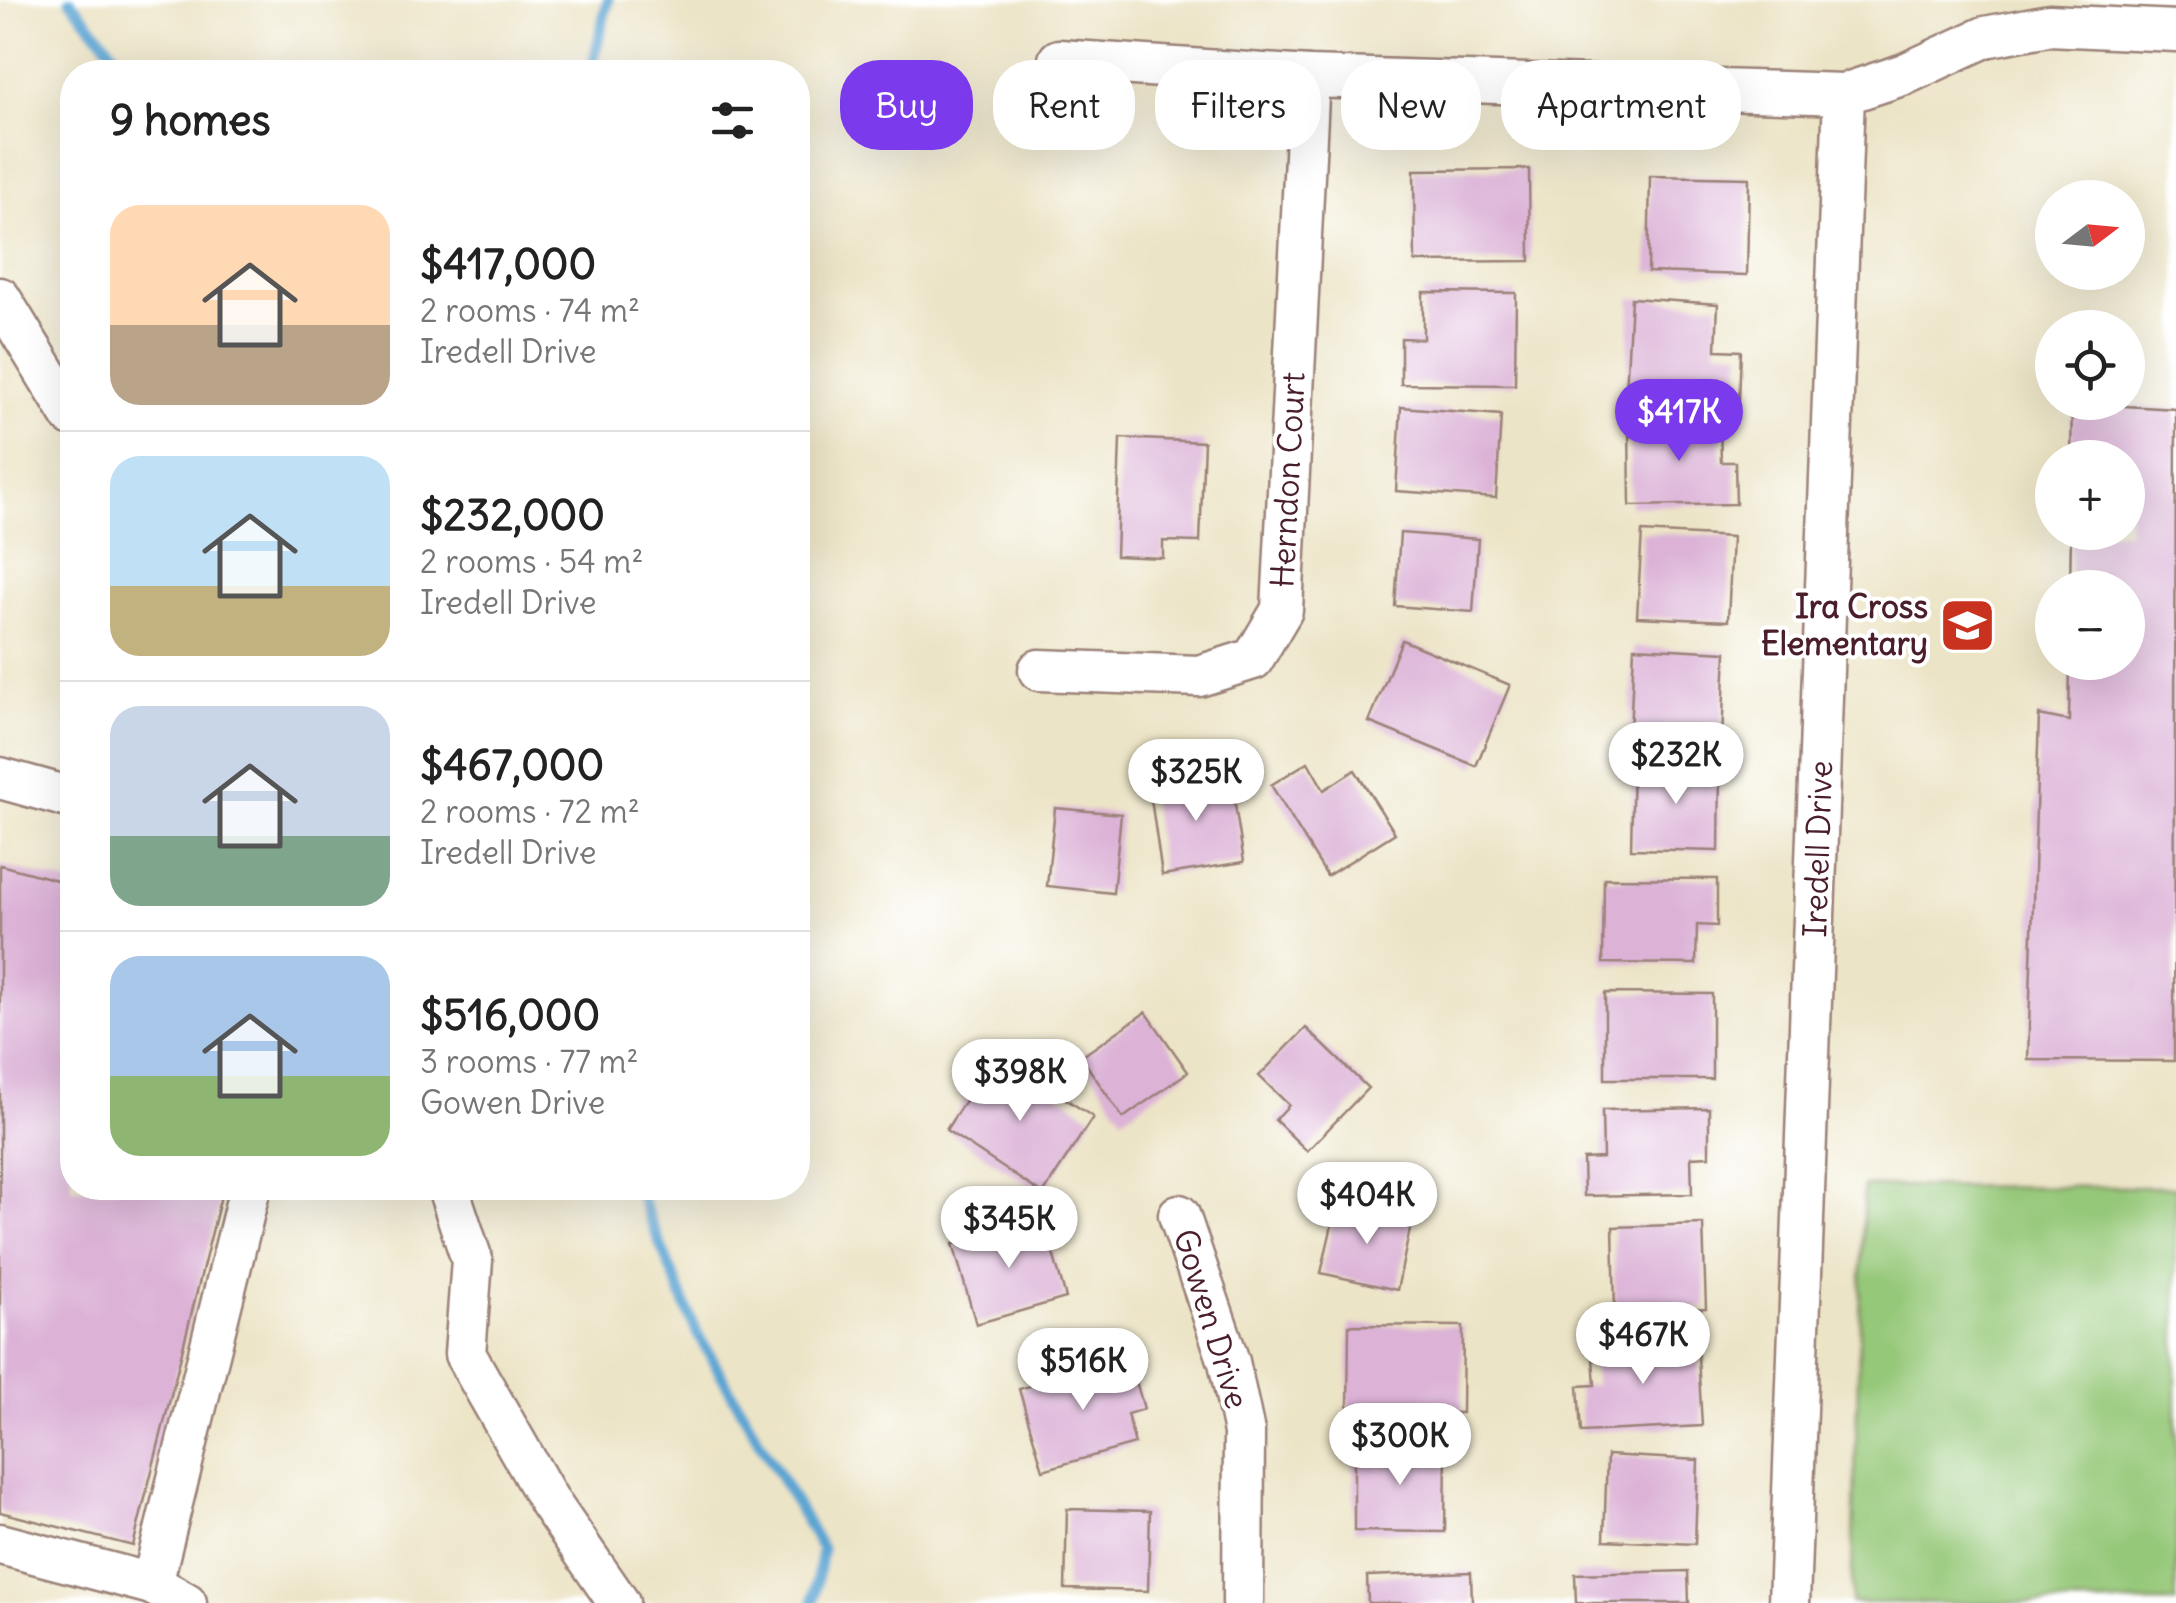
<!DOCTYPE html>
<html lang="en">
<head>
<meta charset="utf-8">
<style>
  body { margin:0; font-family:Delius,sans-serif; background:#f2f2f2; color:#222; height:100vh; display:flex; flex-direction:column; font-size:38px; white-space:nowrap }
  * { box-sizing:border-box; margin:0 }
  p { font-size:32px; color:#767676 }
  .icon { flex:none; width:55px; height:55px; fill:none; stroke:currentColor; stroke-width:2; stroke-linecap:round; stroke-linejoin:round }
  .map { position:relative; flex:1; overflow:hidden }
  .sheet { position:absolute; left:60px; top:60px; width:750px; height:1140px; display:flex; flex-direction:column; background:#fff; border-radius:40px; box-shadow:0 10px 40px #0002 }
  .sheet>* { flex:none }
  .banner { position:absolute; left:840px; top:60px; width:950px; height:90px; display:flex; gap:20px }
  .needle { width:65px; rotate:74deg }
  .tools { position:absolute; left:2035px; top:180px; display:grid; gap:20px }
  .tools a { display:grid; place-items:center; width:110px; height:110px; border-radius:50%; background:#fff; box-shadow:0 10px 40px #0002; font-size:50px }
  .price { position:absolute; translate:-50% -85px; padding:0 22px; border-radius:35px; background:#fff; color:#222; font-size:32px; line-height:65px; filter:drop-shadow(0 2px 5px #0008) }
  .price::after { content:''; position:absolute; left:50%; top:60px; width:30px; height:22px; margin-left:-15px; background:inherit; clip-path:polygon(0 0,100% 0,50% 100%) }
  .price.current { background:#7c3aed; color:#fff }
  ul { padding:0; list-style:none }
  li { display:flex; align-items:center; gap:30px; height:250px; padding:0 50px }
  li+li { border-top:2px solid #e0e0e0 }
  li span { display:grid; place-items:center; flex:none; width:280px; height:200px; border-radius:30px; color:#555 }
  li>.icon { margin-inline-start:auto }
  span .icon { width:120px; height:120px; fill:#fffc; stroke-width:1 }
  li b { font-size:42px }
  h2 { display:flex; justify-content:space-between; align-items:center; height:120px; padding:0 50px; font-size:42px }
  .chip { padding:0 35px; border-radius:40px; background:#fff; box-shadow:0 10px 40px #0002; font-size:35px; line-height:90px }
  .chip.current { background:#7c3aed; color:#fff }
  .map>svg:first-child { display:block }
</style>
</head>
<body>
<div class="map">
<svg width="2176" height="1603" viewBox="0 0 2176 1603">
  <rect width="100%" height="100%" fill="#fff"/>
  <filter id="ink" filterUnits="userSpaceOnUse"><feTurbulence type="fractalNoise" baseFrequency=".01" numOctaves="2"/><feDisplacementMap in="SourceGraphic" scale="20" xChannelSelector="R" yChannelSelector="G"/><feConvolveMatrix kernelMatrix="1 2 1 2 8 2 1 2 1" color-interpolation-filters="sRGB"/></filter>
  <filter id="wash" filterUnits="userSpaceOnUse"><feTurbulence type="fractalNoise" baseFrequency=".0048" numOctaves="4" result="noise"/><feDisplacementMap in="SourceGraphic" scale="40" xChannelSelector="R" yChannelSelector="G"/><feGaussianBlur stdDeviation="2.25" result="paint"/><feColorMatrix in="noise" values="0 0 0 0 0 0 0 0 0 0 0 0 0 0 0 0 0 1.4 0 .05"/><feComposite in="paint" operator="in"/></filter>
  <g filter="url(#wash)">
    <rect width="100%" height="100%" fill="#ece4c6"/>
    <polygon fill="#95c878" stroke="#707452" stroke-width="2.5" points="1864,1186 2176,1187 2176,1603 1851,1603"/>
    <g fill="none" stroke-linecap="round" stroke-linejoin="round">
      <g stroke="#5ba5d3" stroke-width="11">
        <polyline points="70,0 130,72"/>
        <polyline points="591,72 608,0"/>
        <polyline points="637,1188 697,1333 822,1549 813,1603"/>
      </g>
    </g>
    <g id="blocks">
      <g fill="#dcb2d7">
        <polygon points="1529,169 1530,261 1415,262 1414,170"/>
        <polygon points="1650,176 1749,178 1747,275 1648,272"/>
        <polygon points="1423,292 1516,293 1515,385 1401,384 1401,338 1423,339"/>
        <polygon points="1631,298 1718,304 1716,350 1741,351 1739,400 1626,393"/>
        <polygon points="2072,403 2176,409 2174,1061 2028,1060 2039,715 2069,721 2070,662 2128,662 2128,588 2070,588 2071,532 2128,532 2128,458 2071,458"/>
        <polygon points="1401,407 1501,415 1496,498 1396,491"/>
        <polygon points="1720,420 1721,462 1735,462 1736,504 1630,506 1629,421"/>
        <polygon points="1120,438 1204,442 1200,542 1163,541 1163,558 1116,556"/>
        <polygon points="1642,532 1732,537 1728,621 1637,617"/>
        <polygon points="1400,533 1478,539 1473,612 1395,606"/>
        <polygon points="1402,640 1510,685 1476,766 1369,722"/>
        <polygon points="1634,647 1726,652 1722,738 1630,733"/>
        <polygon points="1308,762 1324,790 1355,770 1395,833 1327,876 1271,785"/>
        <polygon points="1633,762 1720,765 1719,851 1631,849"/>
        <polygon points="1230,773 1244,862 1162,875 1149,785"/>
        <polygon points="1055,808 1121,814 1113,893 1047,886"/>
        <polygon points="0,865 72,884 72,1188 223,1188 133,1546 0,1512"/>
        <polygon points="1604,878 1717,879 1717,926 1697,925 1696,964 1603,963"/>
        <polygon points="1605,993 1712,994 1712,1079 1605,1079"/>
        <polygon points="1146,1012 1188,1072 1123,1118 1081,1057"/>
        <polygon points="1306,1028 1368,1088 1307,1151 1275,1120 1289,1105 1259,1076"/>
        <polygon points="996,1053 1093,1117 1043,1194 946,1130"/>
        <polygon points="1709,1108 1709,1156 1691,1157 1692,1194 1584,1196 1583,1159 1603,1158 1602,1110"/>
        <polygon points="1337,1203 1412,1220 1397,1290 1321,1273"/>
        <polygon points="1043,1219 1066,1298 976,1324 953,1244"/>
        <polygon points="1703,1224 1706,1308 1615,1311 1613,1227"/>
        <polygon points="1349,1325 1463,1326 1462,1413 1348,1412"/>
        <polygon points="1697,1339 1702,1426 1581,1432 1578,1386 1595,1385 1592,1345"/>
        <polygon points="1129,1357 1144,1409 1127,1414 1135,1444 1043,1470 1019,1389"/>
        <polygon points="1354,1445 1446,1446 1445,1532 1354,1531"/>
        <polygon points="1607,1455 1698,1460 1695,1544 1604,1540"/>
        <polygon points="1067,1509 1150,1511 1148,1591 1065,1589"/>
        <polygon points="1688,1571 1689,1603 1576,1603 1575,1574"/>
        <polygon points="1471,1572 1472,1603 1368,1603 1367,1576"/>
      </g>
    </g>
  </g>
  <g filter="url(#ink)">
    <use href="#blocks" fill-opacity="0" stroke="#9b8278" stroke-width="2.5"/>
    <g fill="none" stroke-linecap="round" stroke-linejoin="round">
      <defs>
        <g id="minor">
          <polyline points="1059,60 1309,77 1844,94 1905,74 1985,37 2049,25 2176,31"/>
          <polyline points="0,298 72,416"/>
          <polyline points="1039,670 1199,676 1253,659 1282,610 1309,77"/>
          <polyline points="0,778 72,798"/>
          <polyline points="448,1188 472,1260 465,1354 550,1503 619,1603"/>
          <polyline points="1179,1215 1229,1362 1244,1432 1243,1603"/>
          <polyline points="0,1544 152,1584 250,1188"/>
          <polyline points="152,1584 186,1603"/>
          <polyline points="1789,1603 1844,94"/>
        </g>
      </defs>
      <use href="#minor" stroke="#9b8278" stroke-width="45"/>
      <use href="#minor" stroke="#fff" stroke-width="40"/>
    </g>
  </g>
  <defs>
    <symbol id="school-square" viewBox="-11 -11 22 22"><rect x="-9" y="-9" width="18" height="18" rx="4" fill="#c8321e" stroke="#fff"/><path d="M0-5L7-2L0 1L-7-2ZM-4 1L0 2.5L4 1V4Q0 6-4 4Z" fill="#fff"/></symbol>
  </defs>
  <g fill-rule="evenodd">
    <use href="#school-square" x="1936" y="594" width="63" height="63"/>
  </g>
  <g text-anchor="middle" stroke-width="8" stroke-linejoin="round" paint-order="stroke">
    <g font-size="32" fill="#4a1f2b" stroke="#fff">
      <text transform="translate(1288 480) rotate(-87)" y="11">Herndon Court</text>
      <text transform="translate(1818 849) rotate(-88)" y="11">Iredell Drive</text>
      <text transform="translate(1211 1319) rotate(73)" y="11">Gowen Drive</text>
    </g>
    <g font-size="32" font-weight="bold" fill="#4a1f2b" stroke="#fff" text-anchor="end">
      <text x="1928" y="618">Ira Cross<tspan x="1928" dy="37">Elementary</tspan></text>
    </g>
  </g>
</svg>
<div class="tools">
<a><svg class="needle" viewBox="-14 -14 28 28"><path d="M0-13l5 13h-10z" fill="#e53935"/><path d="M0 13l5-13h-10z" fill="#767676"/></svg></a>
<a><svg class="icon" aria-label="locate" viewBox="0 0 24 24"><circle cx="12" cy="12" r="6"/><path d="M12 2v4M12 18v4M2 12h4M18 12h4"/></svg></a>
<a>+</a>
<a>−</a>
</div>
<b class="price current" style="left:1679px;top:464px">$417K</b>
<b class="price" style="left:1676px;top:807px">$232K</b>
<b class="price" style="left:1196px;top:824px">$325K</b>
<b class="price" style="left:1020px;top:1124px">$398K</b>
<b class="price" style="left:1367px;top:1247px">$404K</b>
<b class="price" style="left:1009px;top:1271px">$345K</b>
<b class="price" style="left:1643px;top:1387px">$467K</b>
<b class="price" style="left:1083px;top:1413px">$516K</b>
<b class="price" style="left:1400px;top:1488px">$300K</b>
<div class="banner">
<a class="chip current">Buy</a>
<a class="chip">Rent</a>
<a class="chip">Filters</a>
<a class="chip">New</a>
<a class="chip">Apartment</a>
</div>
<section class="sheet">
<h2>9 homes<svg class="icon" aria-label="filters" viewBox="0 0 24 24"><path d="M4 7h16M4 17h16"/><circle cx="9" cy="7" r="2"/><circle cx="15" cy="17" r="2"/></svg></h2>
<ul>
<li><span style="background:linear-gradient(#ffd9b3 60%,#b9a48a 0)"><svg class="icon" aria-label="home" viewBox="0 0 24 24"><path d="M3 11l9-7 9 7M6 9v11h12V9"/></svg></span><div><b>$417,000</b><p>2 rooms · 74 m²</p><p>Iredell Drive</p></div></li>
<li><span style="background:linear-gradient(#bfe0f5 65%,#c2b280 0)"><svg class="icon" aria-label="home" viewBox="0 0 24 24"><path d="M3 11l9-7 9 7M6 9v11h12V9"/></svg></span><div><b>$232,000</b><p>2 rooms · 54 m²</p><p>Iredell Drive</p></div></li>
<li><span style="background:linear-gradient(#c9d6e8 65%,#7fa58c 0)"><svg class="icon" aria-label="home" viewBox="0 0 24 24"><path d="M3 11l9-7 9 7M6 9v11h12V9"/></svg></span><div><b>$467,000</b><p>2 rooms · 72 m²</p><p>Iredell Drive</p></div></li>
<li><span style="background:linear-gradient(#a9c7e8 60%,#8fb573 0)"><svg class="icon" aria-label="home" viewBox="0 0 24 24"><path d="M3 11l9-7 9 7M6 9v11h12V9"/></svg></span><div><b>$516,000</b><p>3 rooms · 77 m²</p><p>Gowen Drive</p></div></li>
</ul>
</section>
</div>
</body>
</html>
